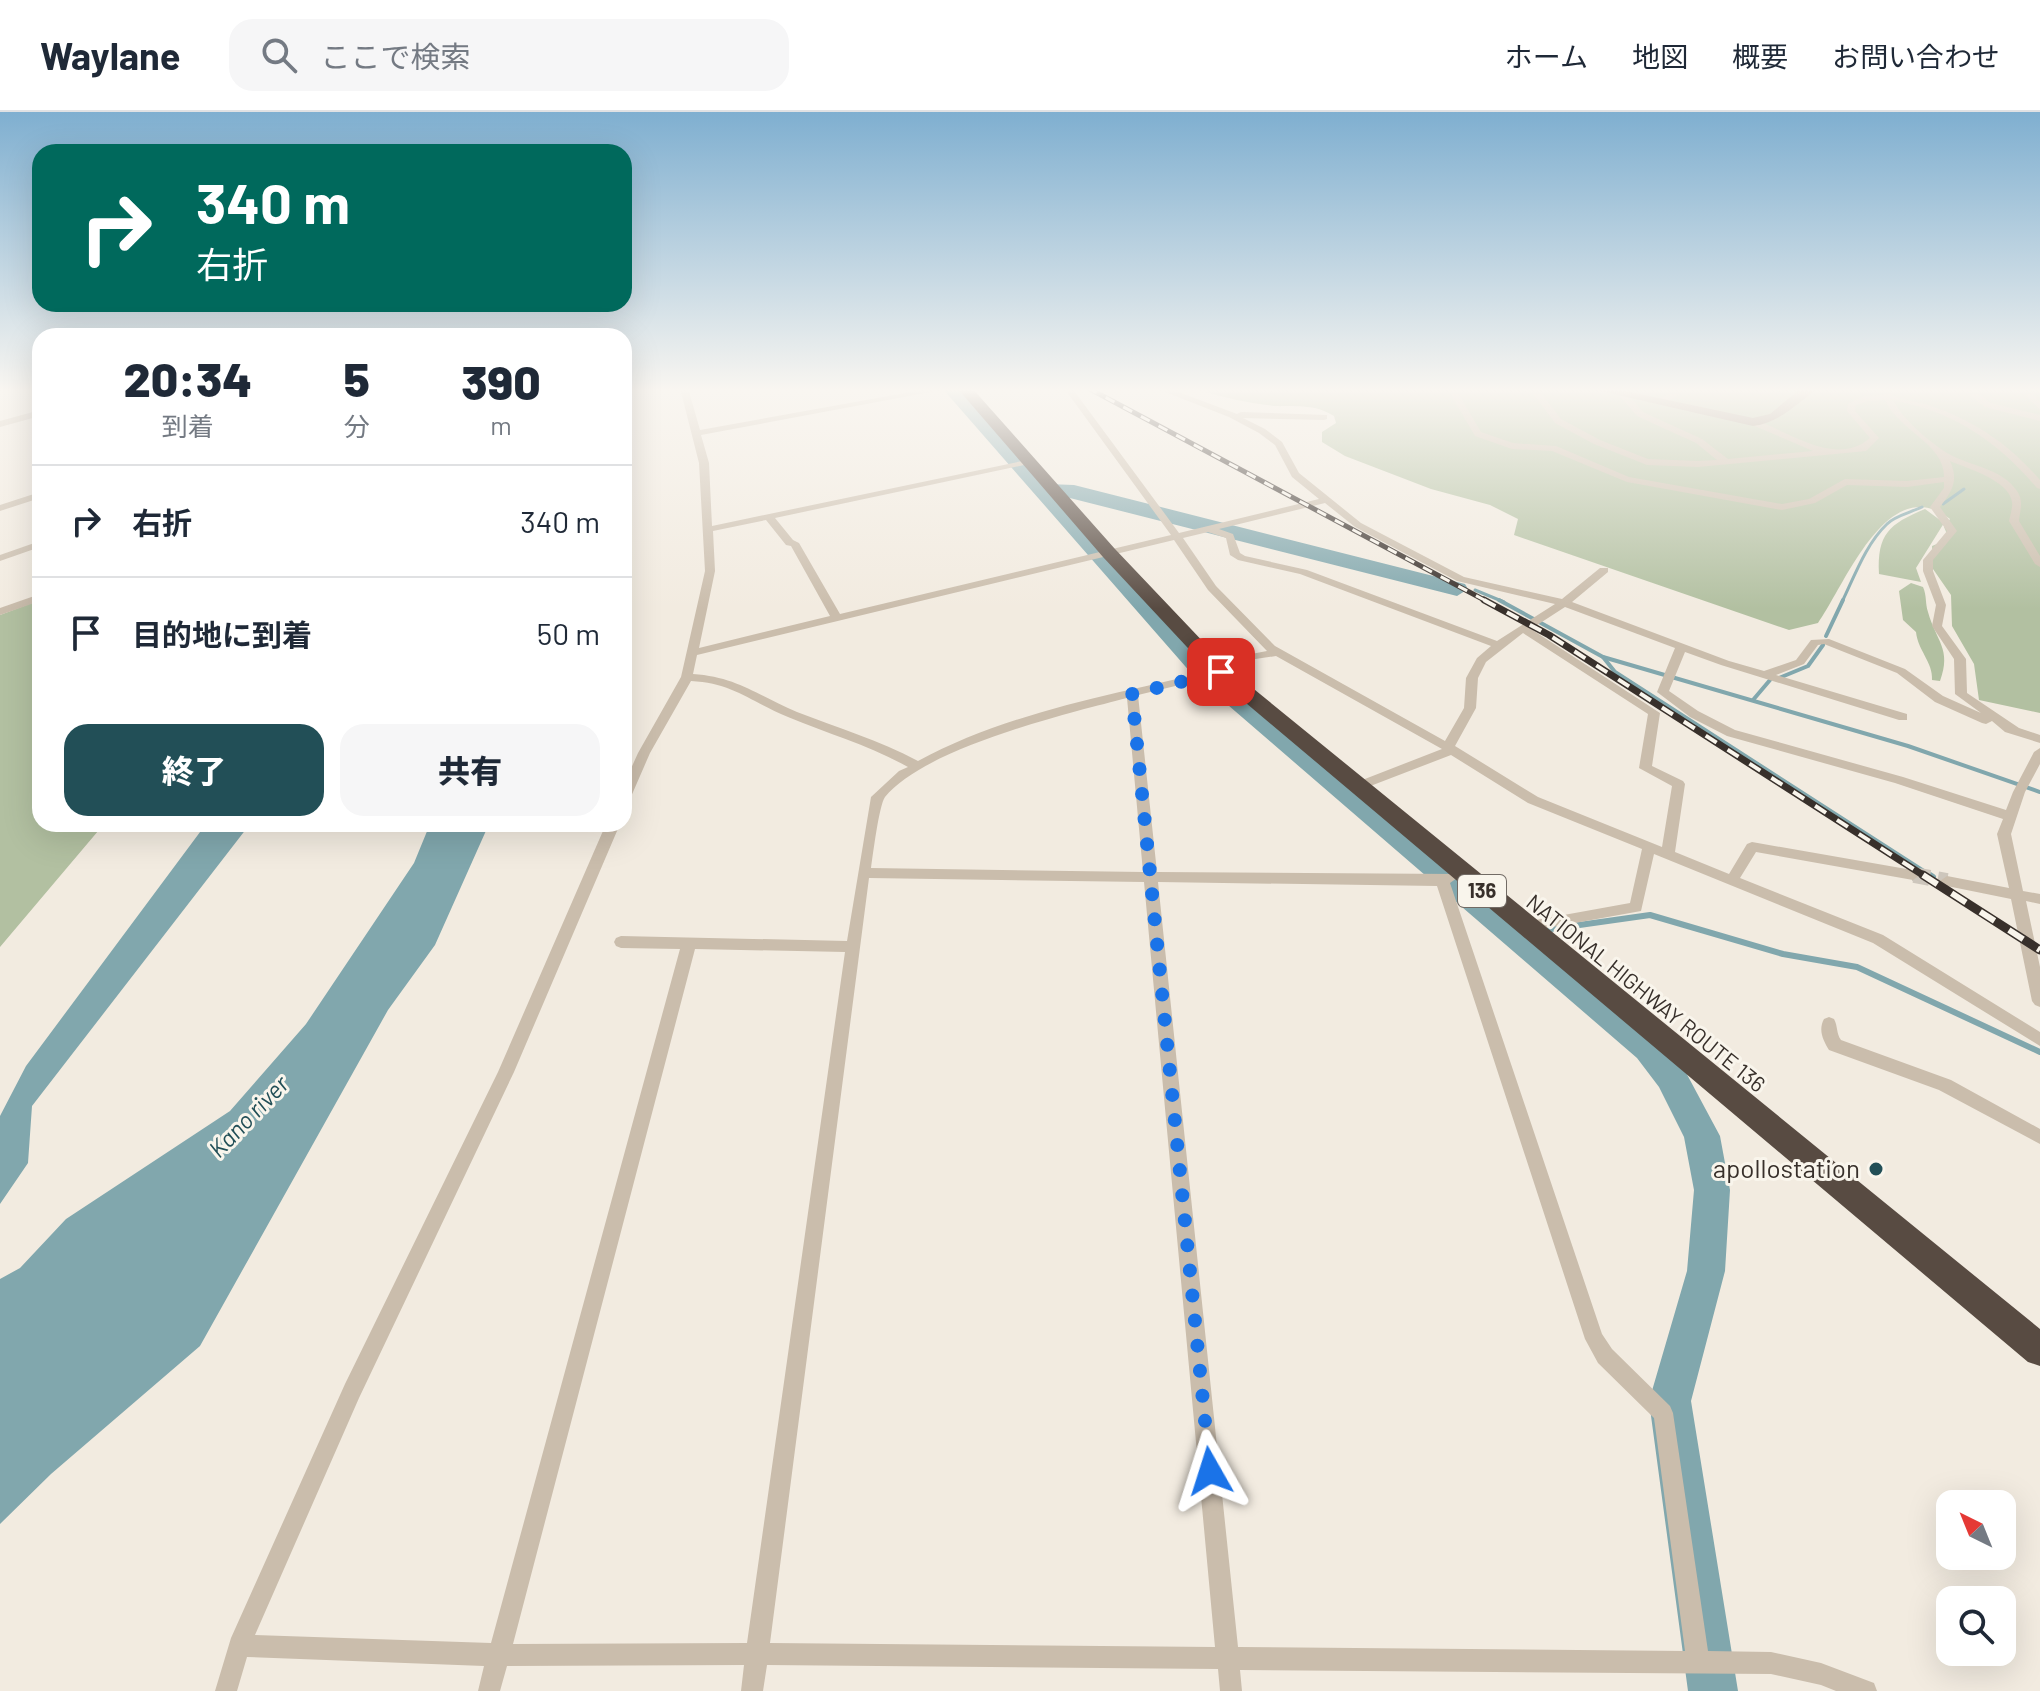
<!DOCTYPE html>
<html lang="ja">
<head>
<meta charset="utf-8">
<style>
	:root { --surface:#fff; --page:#f6f6f7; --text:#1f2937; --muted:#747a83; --line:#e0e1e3; --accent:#224f57 }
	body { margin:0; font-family:Barlow,"Noto Sans JP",sans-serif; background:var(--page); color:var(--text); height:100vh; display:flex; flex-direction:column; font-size:30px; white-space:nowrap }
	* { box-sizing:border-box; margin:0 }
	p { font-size:26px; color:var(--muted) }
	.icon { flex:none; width:44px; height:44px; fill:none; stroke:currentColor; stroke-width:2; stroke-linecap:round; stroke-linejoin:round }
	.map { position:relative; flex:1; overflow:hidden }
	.drawer { position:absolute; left:32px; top:216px; width:600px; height:504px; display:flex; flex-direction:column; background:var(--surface); border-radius:24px; box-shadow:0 8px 32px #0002 }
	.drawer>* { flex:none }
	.banner { position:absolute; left:32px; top:32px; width:600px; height:168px; border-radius:24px; box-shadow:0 8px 32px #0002; background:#00695c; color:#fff; overflow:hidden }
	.needle { width:52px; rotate:317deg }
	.buttons { position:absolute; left:1936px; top:1378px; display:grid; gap:16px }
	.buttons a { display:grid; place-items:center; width:80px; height:80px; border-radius:16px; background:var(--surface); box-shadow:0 8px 32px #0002; font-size:40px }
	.pin { position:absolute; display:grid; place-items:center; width:68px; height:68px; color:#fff; margin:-34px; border-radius:16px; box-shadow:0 4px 12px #0006 }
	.me { position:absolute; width:88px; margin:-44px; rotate:354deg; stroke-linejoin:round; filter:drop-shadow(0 0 6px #0008) }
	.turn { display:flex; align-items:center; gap:28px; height:168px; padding:0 32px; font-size:36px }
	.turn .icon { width:104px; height:104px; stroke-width:2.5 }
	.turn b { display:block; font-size:56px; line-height:68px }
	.eta { display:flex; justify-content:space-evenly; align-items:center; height:136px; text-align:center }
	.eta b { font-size:48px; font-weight:800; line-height:56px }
	.button { display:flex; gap:16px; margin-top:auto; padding:16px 32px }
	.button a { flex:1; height:92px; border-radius:24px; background:var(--accent); color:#fff; font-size:32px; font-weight:800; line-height:92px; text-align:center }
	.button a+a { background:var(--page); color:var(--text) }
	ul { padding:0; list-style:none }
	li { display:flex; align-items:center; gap:24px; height:112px; padding:0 32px; border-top:2px solid var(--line) }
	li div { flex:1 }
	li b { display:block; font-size:30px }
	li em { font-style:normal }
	header { display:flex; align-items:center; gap:48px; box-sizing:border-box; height:112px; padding:0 40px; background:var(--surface); border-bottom:2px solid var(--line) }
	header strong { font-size:38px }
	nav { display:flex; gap:44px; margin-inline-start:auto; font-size:28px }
	.search { width:560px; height:72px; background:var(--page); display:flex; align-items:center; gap:20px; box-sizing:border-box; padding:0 28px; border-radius:24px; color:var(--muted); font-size:30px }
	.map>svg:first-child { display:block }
	.green { fill:#b2c0a1 }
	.water { fill:#81a7ad }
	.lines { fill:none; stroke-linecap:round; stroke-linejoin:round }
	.stream-far2 { stroke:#81a7ad; stroke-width:3 }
	.stream-far1 { stroke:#81a7ad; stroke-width:4 }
	.stream { stroke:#81a7ad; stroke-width:6 }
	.river { fill:#81a7ad; fill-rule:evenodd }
	.street-tunnel-far1 { stroke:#cdc6bc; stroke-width:12; stroke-dasharray:12 6; stroke-linecap:butt }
	.street-tunnel { stroke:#cdc6bc; stroke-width:16; stroke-dasharray:16 8; stroke-linecap:butt }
	.street { fill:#cabdac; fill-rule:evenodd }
	.secondary { fill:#9d8c7e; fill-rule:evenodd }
	.highway { fill:#584b42; fill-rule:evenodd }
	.rail-far2-casing { stroke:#38302b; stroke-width:5 }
	.rail-far1-casing { stroke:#38302b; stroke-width:7 }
	.rail-casing { stroke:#38302b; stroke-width:9 }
	.rail-far2 { stroke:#f9f5ec; stroke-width:3; stroke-dasharray:10; stroke-linecap:butt }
	.rail-far1 { stroke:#f9f5ec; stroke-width:4; stroke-dasharray:13; stroke-linecap:butt }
	.rail { stroke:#f9f5ec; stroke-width:6; stroke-dasharray:17; stroke-linecap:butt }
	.route { stroke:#1a73e8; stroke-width:14; stroke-dasharray:0 25.2 }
	.poi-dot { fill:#224f57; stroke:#f9f5ec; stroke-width:3 }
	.labels { text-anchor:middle; stroke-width:6; stroke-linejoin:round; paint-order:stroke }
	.shield { fill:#f9f5ec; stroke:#726b65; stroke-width:2 }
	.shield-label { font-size:20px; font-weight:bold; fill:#38302b }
	.street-label { font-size:22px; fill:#38302b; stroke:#f9f5ec }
	.water-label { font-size:24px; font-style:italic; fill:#224f57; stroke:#f9f5ec }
	.near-poi-label { font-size:26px; fill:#38302b; stroke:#f9f5ec; text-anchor:end }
</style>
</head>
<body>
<header>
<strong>Waylane</strong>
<div class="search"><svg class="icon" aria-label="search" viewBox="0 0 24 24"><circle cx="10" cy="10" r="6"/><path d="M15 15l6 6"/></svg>ここで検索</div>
<nav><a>ホーム</a><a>地図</a><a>概要</a><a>お問い合わせ</a></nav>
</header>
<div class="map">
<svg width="2040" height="1579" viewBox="0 0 2040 1579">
	<rect width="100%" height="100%" fill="#f2ebe0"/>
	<!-- green -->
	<g class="green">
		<path d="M1195 276H2040V601L1979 588 1974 552 1952 514 1951 483 1933 457 1932 434 1949 427 1944 415 1950 407C1888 358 1845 473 1818 511L1789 518 1514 423 1518 407 1490 393 1431 377 1345 344 1322 330V320L1336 311 1334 304C1315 292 1299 295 1278 294 1256 293 1215 284 1195 276Z"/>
		<path d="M1925 397 1944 411 1916 456 1921 470 1879 462C1877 422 1889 412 1925 397Z"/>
		<path d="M1911 471 1923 475C1927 484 1925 491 1928 500 1936 529 1952 537 1940 569L1932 568C1933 550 1918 539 1916 520L1903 508 1899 479Z"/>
		<polygon points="40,488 40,712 104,712 0,835 0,503"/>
	</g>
	<!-- water -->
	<g class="water">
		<polygon points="206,712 250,712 32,994 28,1051 0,1092 0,1004 26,954"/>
		<polygon points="430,712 489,712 435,833 388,898 200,1234 51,1362 0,1412 0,1167 20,1156 66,1107 230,999 306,912 414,751"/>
	</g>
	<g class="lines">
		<!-- stream-far2 -->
		<g class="stream-far2">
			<polyline points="0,277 3,276"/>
			<polyline points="1943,392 1964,377"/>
			<polyline points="1475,478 1504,490"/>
			<path d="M1842 490C1855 463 1866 432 1887 412 1894 404 1912 400 1922 395"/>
		</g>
		<!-- stream-far1 -->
		<g class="stream-far1">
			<polyline points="1499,488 1603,545 1908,634 2040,680"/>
			<polyline points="1826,524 1843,488"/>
			<polyline points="1603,545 1615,560 1933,765"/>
			<polyline points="1779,566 1808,554 1823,533"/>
			<polyline points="1753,588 1770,568"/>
		</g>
		<!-- stream -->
		<g class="stream">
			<polyline points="1930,763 1933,765"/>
			<polyline points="1544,818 1650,803 1783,842 1857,855 2040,940"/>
		</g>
		<!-- river -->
		<polygon class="river" points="942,276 961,276 1047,372 1074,373 1465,472 1468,477 1457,484 1058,383 1210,552 1661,926 1683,955 1720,1024 1730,1078 1725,1159 1691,1289 1738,1579 1688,1579 1649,1289 1687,1159 1694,1078 1684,1025 1659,975 1637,946 1192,562"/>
		<!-- street-tunnel-far1 -->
		<polyline class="street-tunnel-far1" points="1913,763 1925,765"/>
		<!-- street-tunnel -->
		<polyline class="street-tunnel" points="1914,763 1947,769"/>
		<!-- street -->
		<g class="street">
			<path d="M680 276H688L700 318 933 276H952L701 323 709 351 712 414 1032 347 1034 349 1029 352 775 406 793 428 799 431 840 502 1171 423 1064 276H1072L1179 421 1319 387 1292 365 1275 333 1259 321 1229 305 1155 276H1168L1237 302 1241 300 1327 303V307L1324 308 1243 306 1265 317 1282 330 1299 361 1361 411 1464 465 1562 487 1600 456H1608V460L1572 490 1729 549 1764 559 1796 548 1811 528 1829 527 1905 557 1943 584 1981 601 1955 582 1954 547 1932 514 1936 493 1923 459V448L1947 419 1930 395 1944 376V370L1907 375 1847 373 1815 391 1782 398 1627 370 1552 339 1512 337 1475 324 1447 276H1455L1481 320 1513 331 1556 334 1629 365 1782 392 1809 387 1845 367 1907 369 1944 365C1945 332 1899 319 1885 288L1868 289 1856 293 1855 299 1879 326 1866 339 1698 355 1647 353 1594 332 1555 311 1529 276H1537L1561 307 1600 328 1648 347 1698 349 1717 348 1696 331 1637 304 1619 283V279H1625L1643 300 1702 327 1728 347 1813 339 1750 312V308L1753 307C1788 319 1836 356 1870 326L1847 299 1848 292 1864 284 1883 283 1881 279 1885 277C1888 279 1890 283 1894 284 1901 288 1921 290 1931 294 1975 309 2010 333 2040 368V377L2037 376C1999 331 1954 299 1894 289 1901 306 1931 331 1947 341 1969 354 2002 356 2017 379 2024 389 2020 398 2019 409L2040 444V455L2035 452 2009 409C2010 404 2013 395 2012 390 2010 369 1967 356 1950 349 1959 369 1952 379 1940 395L1957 419 1933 448V459L1946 493 1942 514 1966 547 1967 581 2019 616 2040 623V631L2005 620 1992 609 1986 612 1982 611 1935 590 1897 561 1824 532 1818 533 1804 552 1776 563 1907 602V608H1899L1721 553 1685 540 1669 579 1698 599 1735 618 1903 665 2006 698 2013 680 2034 640 2040 636V652L2025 680 2011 722 2023 779 2040 782V792L2026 789 2040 855V895L2035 893 2032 889 2011 787 1947 774 1940 769 1947 764 2009 776 1997 722 2003 707 1895 671 1727 624 1690 605 1657 580 1675 536 1565 495 1531 517 1660 601 1652 654 1683 669 1685 672 1675 740 1729 762 1747 732 1752 730 1918 759 1920 763 1913 768 1756 740 1740 766 1883 823 2040 920V934L1873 831 1654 742 1641 799 1525 820 1520 819 1518 815 1520 811 1525 810 1630 791 1642 737 1528 691 1451 643 1360 678H1352L1350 675 1352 672 1442 637 1276 544 1209 554V550L1267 539 1208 478 1174 428 697 543 693 562C738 565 758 584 797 600 838 616 879 628 918 649 1010 599 1120 581 1221 557L1225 558V562L1138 583 1157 760 1455 762 1457 766 1450 771 1602 1222 1612 1237 1670 1294 1673 1301 1708 1539 1771 1540 1821 1551 1874 1571 1877 1579H1836L1821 1573 1771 1562 1240 1558 1242 1579H1220L1218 1557 767 1553 763 1579H741L744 1553 507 1554 500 1579H478L484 1554 247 1545 237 1579H215L231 1526 345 1272 498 960 606 712H620L514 960 359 1286 255 1523 491 1531 680 837 621 836 616 834 614 830 616 826 621 824 847 829 871 685 899 659 908 655C869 633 828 622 788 605 751 590 733 571 691 569L650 641 630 687 624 691V672L638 641 681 565 705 459 699 351ZM1325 391 1355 415 1457 469 1555 492 1497 529 1307 458 1245 444 1240 441 1233 422 1219 417ZM766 408 786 433 791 434 830 504 699 536 715 459 713 419ZM1208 420 1226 426 1230 443 1238 448 1300 462 1491 534 1477 546 1466 566 1464 596 1445 629 1275 534 1216 474 1183 426ZM1523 521 1648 602 1639 656 1672 674 1662 735 1538 685 1455 634 1476 596 1478 566 1486 550ZM1127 586 1143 760 871 756C873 743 879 693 885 685 925 636 1065 602 1127 586ZM869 766 1144 770 1215 1535 770 1531ZM1158 770 1437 774 1585 1227 1598 1251 1654 1306 1685 1539 1238 1535ZM695 837 845 840 747 1531 513 1532Z"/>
			<polygon points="1679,276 1689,276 1666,291 1660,291 1660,287"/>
			<polygon points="1961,276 1971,276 1991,291 2040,303 2040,309 1985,295"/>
			<polygon points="2019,276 2028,276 2040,290 2040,298"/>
			<polygon points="40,298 40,304 0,315 0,309"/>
			<polygon points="40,380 40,386 0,399 0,393"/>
			<polygon points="40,429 40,435 0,449 0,443"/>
			<polygon points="40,482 40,489 0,503 0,496"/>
			<path d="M1829 905 1834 907C1838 914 1836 921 1841 928L1951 968 2040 1017V1032L1939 978 1829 938C1823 928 1818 918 1824 907Z"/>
		</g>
		<!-- secondary -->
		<path class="secondary" d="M1587 276H1611L1753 306 1770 302 1800 277 1819 276C1797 291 1781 310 1753 314Z"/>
		<!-- highway -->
		<polygon class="highway" points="957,276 972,276 1115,437 1228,556 2040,1217 2040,1254 2028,1250 1214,564 1103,445"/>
		<!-- rail-far2 casing -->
		<g class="rail-far2-casing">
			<polyline id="rail-far2" points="1088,276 1488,490"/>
		</g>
		<!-- rail-far1 casing -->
		<g class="rail-far1-casing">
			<polyline id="rail-far1" points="1484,488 1549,523 1926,765"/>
		</g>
		<!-- rail casing -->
		<g class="rail-casing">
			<polyline id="rail" points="1923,763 2040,838"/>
		</g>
		<!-- rail-far2 -->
		<use href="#rail-far2" class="rail-far2"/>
		<!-- rail-far1 -->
		<use href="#rail-far1" class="rail-far1"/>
		<!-- rail -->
		<use href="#rail" class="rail"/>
	</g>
	<!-- sky -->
	<linearGradient id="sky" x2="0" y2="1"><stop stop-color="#7fafd0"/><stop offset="0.56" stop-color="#f9f6f1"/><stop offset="1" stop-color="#f9f6f1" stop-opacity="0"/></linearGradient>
	<rect width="2040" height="497" fill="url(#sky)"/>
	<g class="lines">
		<!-- route -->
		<polyline class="route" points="1210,1359 1132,582 1221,560"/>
	</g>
	<!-- markers -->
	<circle class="poi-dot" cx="1876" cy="1057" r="8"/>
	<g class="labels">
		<!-- shield labels -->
		<rect class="shield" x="1458" y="763" width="48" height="32" rx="6"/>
		<g class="shield-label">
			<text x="1482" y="786">136</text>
		</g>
		<!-- street labels -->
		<g class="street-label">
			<text transform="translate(1646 881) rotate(39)" y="8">NATIONAL HIGHWAY ROUTE 136</text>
		</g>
		<!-- water labels -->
		<g class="water-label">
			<text transform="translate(249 1005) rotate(-46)" y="8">Kano river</text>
		</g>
		<!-- near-poi labels -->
		<g class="near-poi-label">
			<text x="1860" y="1066">apollostation</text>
		</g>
	</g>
</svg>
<div class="buttons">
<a><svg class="needle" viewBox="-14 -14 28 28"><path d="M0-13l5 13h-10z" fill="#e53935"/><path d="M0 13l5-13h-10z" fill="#747a83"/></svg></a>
<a><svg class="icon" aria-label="search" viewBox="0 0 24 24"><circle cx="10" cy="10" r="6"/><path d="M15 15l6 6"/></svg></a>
</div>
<div class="pin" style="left:1221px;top:560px;background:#d93025"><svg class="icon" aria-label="arrive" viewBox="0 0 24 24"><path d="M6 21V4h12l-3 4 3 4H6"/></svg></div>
<svg class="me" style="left:1210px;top:1359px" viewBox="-20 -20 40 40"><path d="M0-17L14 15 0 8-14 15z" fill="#1a73e8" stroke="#fff" stroke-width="4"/></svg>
<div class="banner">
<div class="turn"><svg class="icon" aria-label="right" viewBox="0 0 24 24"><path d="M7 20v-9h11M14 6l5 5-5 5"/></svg><div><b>340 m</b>右折</div></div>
</div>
<section class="drawer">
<div class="eta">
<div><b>20:34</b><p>到着</p></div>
<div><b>5</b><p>分</p></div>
<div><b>390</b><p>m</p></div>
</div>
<ul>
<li><svg class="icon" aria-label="right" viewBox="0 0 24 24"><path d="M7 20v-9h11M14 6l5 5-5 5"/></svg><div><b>右折</b></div><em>340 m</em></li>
<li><svg class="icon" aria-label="arrive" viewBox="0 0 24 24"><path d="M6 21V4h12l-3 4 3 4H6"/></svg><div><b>目的地に到着</b></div><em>50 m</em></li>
</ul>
<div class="button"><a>終了</a><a>共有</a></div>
</section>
</div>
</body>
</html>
